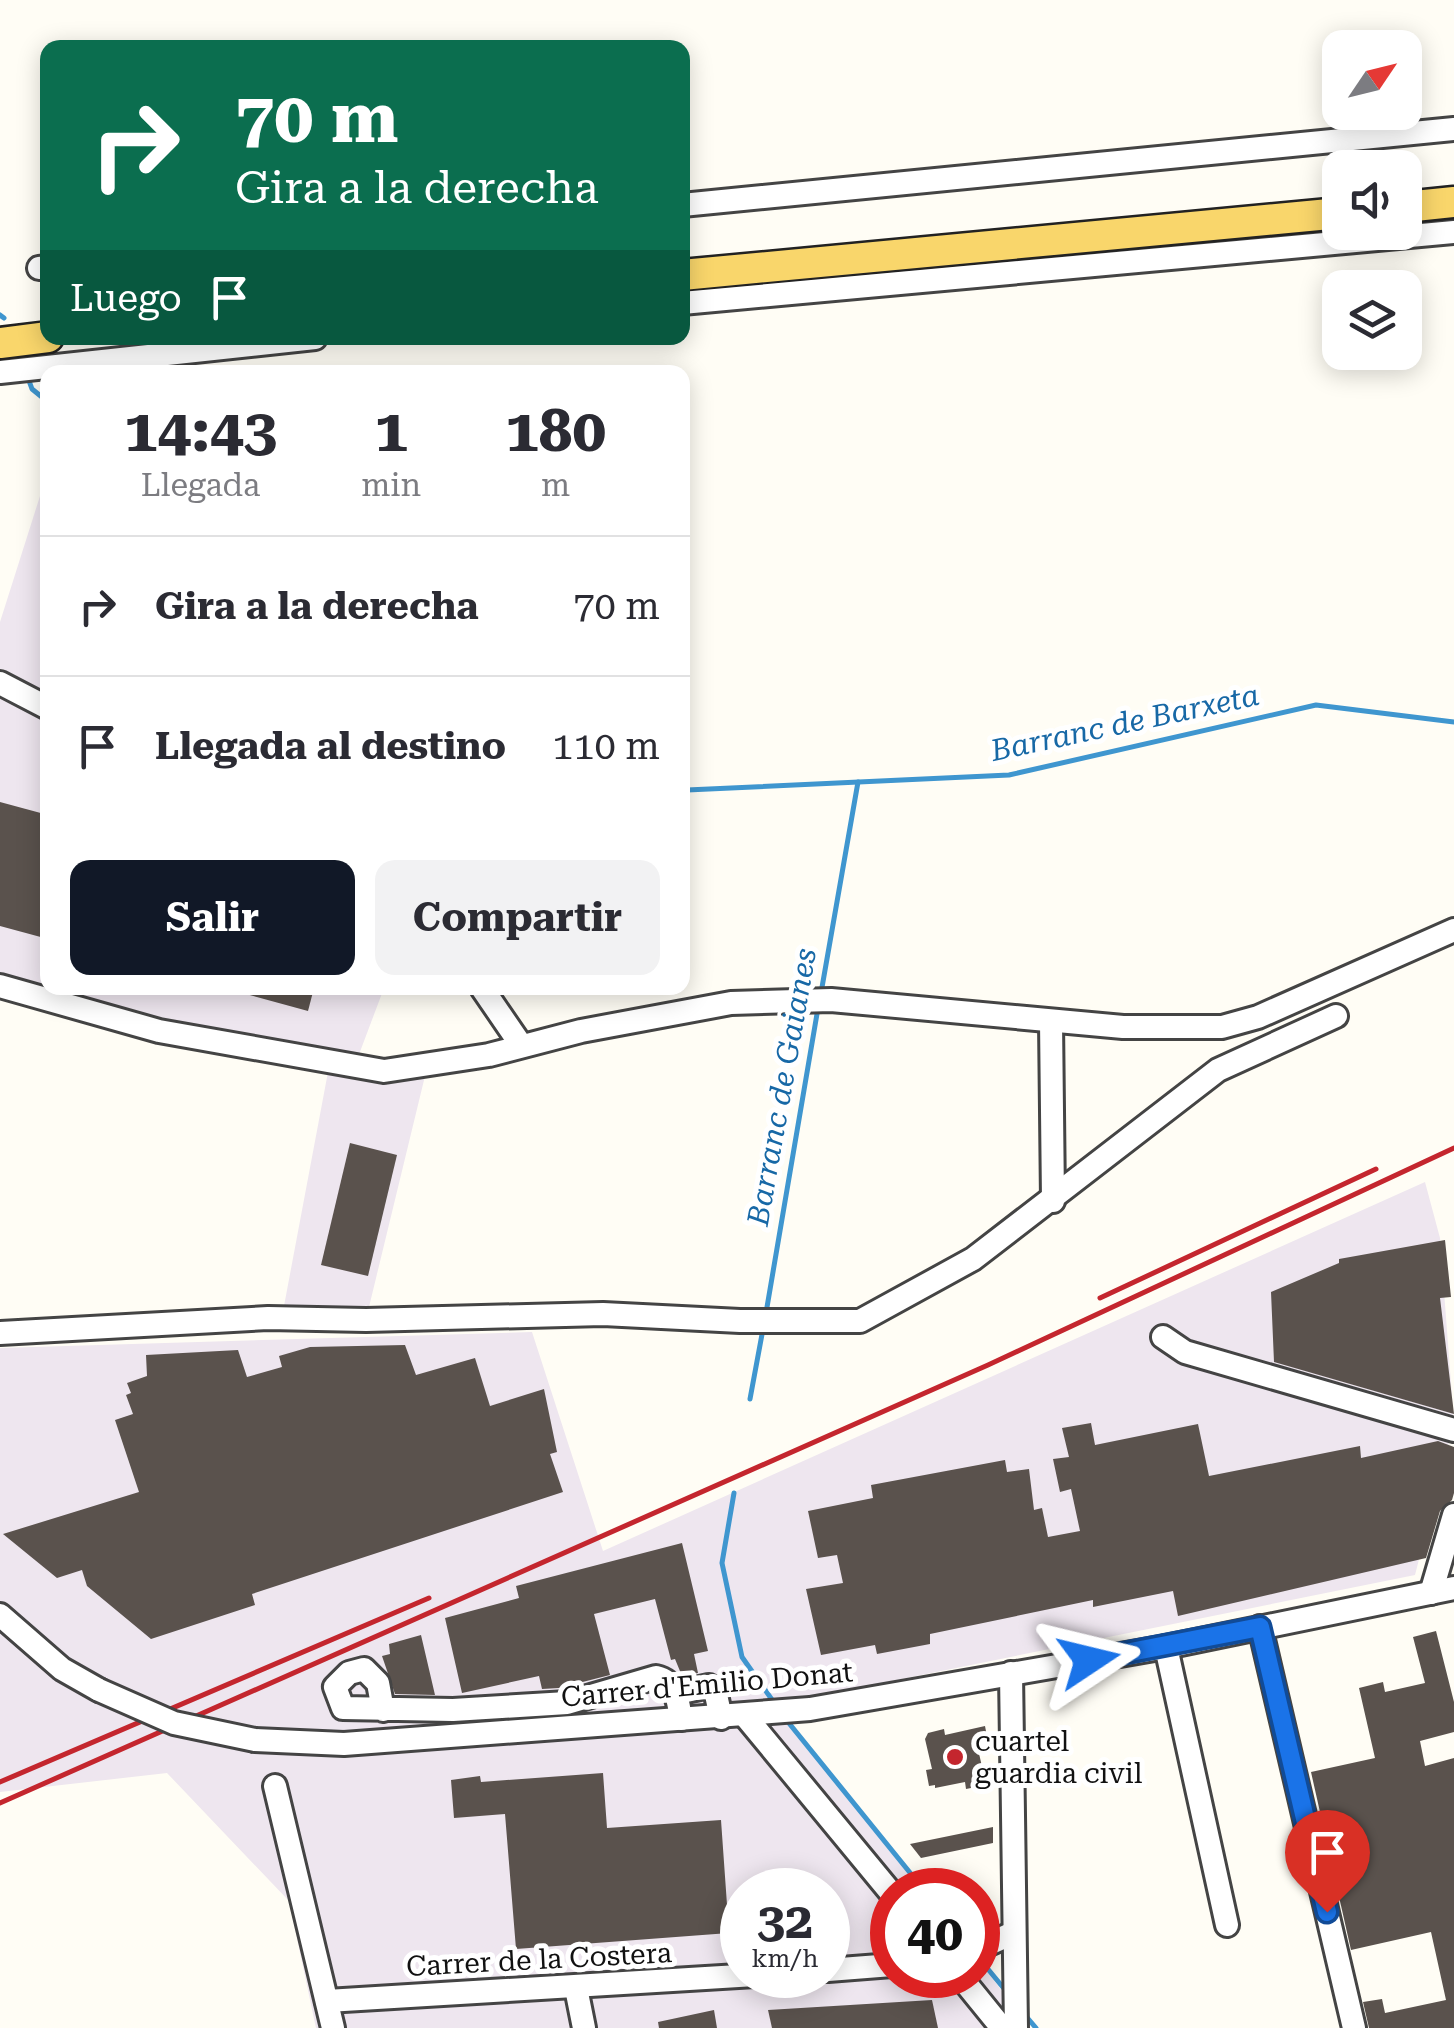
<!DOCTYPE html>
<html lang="es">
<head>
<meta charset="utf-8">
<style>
	:root { --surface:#fff; --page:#f2f2f3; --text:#2b2b33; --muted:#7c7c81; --line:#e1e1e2; --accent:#111827 }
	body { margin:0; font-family:"Roboto Serif",serif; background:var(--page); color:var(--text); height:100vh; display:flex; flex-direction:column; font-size:38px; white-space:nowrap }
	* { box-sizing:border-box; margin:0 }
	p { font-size:32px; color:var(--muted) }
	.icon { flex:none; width:55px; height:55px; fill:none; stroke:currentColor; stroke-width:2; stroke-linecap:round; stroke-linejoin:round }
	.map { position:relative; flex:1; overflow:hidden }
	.sheet { position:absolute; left:40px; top:365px; width:650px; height:630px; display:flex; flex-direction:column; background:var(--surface); border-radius:20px; box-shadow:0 5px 25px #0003 }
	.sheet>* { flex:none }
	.hud { position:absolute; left:40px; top:40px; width:650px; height:305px; border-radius:20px; box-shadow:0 5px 25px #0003; background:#0b6e4f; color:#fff; overflow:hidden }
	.needle { width:65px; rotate:55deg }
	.fabs { position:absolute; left:1322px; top:30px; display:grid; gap:20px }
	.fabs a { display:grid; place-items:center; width:100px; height:100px; border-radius:20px; background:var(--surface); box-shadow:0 5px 25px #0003; font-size:50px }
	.speed { position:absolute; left:720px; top:1868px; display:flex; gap:20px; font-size:50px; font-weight:700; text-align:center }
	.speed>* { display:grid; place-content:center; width:130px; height:130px; border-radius:50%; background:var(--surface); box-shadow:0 5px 25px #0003; line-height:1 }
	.speed small { font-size:25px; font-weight:400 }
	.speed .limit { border:15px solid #d22; background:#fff; color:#111 }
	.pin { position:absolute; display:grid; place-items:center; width:85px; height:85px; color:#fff; margin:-102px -42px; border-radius:50% 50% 50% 0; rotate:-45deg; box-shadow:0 0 10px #0007 }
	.pin .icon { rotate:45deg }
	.me { position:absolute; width:110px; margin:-55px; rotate:80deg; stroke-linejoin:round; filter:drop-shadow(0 0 8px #0008) }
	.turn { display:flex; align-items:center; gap:35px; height:210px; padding:0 30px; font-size:45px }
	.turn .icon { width:130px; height:130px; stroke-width:2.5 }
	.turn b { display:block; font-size:70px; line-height:85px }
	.then { display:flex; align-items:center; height:95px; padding:0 30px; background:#0003; gap:20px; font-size:38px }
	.eta { display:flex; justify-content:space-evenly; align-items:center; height:170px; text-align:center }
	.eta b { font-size:60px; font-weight:700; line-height:70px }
	.primary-button { display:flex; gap:20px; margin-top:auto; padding:20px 30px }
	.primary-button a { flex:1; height:115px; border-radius:20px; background:var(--accent); color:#fff; font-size:40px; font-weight:700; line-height:115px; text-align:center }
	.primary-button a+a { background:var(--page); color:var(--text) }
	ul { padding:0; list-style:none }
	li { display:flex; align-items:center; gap:30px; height:140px; padding:0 30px; border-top:2px solid var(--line) }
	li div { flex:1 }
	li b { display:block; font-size:38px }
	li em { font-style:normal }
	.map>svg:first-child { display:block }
	.industrial { fill:#eee6ef; fill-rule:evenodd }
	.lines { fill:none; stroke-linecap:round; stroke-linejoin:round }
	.stream { stroke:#3f96cf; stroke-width:5 }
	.building { fill:#5a524d }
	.minor-casing { stroke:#444; stroke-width:28 }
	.major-casing { stroke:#222; stroke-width:35 }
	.minor { stroke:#fff; stroke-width:22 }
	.major { stroke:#f9d66b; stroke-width:30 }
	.rail { stroke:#c4262e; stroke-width:5 }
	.minor-bridge-casing { stroke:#444; stroke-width:28; stroke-linecap:butt }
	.minor-bridge { stroke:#fff; stroke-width:22 }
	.route-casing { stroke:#114b97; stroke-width:25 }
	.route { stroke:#1a73e8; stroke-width:18 }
	.poi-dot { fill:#c4262e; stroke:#fff; stroke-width:4 }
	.labels { text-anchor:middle; stroke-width:10; stroke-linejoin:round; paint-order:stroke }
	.street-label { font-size:28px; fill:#111; stroke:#fff }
	.poi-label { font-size:28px; fill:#111; stroke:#fff; text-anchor:start }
	.water-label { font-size:30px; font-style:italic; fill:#1768a6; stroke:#fff }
</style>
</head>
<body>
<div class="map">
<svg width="1454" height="2028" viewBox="0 0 1454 2028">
	<rect width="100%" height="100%" fill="#fffdf5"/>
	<!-- industrial -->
	<g class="industrial">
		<polygon points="47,474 48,988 384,988 355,1065 418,1060 425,1076 369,1307 284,1306 328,1072 0,997 0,622"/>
		<path d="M1425 1182 1440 1238 1454 1423 1415 1575 773 1705 921 1890H892V1975H978V1960L1009 2000V2028H316L289 1901 167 1773 0 1792V1348L532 1332 603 1551ZM742 1890H828V1975H742Z"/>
	</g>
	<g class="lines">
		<!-- stream -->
		<g class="stream">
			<polyline points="0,315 4,318"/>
			<polyline points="28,378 32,389 48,402"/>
			<polyline points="682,787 687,790 1009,775 1316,705 1454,722"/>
			<polyline points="821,993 858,782"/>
			<polyline points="766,1313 818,1008"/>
			<polyline points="750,1399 763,1329"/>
			<polyline points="734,1493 722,1563 742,1657 775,1704"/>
			<polyline points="784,1717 924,1890"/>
			<polyline points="978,1957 1006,1991"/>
			<polyline points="1025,2015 1036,2028"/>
		</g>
	</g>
	<!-- building -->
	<g class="building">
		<polygon points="0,802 48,815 48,939 0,926"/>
		<polygon points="240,988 314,988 308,1011 239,992"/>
		<polygon points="350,1143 397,1155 368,1276 321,1265"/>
		<polygon points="1445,1240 1451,1297 1440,1298 1454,1414 1274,1362 1271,1292 1339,1263 1339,1259"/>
		<polygon points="405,1345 416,1375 475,1358 490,1406 544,1389 557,1452 550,1454 563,1492 252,1594 255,1605 151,1639 87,1586 82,1570 57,1578 3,1534 139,1492 115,1420 133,1414 126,1395 131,1393 127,1383 147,1376 146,1355 238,1350 247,1377 282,1367 279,1356 310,1347"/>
		<polygon points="1091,1423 1095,1445 1198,1424 1209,1476 1360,1446 1361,1458 1438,1441 1454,1447 1454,1493 1452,1500 1440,1511 1426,1558 1178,1616 1173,1591 1093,1607 1093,1600 930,1634 930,1644 877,1654 875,1645 821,1655 806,1589 843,1583 837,1555 818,1558 808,1511 873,1498 871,1485 1005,1460 1007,1472 1029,1469 1034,1510 1042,1508 1048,1537 1080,1531 1071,1489 1060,1492 1053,1459 1069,1457 1062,1428"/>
		<polygon points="682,1543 708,1651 694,1654 698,1673 682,1676 675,1659 671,1660 655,1599 594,1614 610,1675 559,1688 542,1689 539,1676 462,1693 445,1618 519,1598 516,1586"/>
		<polygon points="1436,1631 1454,1702 1454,1732 1420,1741 1425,1766 1454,1758 1454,2028 1369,2028 1363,2002 1382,1999 1385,2013 1446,2000 1431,1932 1351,1950 1311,1772 1375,1758 1359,1688 1383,1682 1385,1692 1425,1683 1413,1637"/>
		<polygon points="421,1635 435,1695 395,1694 382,1656 390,1654 389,1644"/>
		<polygon points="985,1726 989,1747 978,1749 985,1780 980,1781 981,1786 966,1789 965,1782 935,1788 935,1785 929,1786 926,1770 932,1769 925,1739 928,1733 944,1729 945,1735"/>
		<polygon points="603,1773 607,1828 721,1820 729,1933 516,1949 505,1814 454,1818 451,1780 480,1776 481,1782"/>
		<polygon points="993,1827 993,1843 921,1858 910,1844"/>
		<polygon points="932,2000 938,2028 772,2028 768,2010"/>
		<polygon points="714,2010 717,2028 659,2028 658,2022"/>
	</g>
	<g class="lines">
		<!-- minor casing -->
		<g class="minor-casing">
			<g id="minor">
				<polyline points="682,205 1454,129"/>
				<polyline points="39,268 48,267"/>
				<polyline points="682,303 1454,232"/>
				<polyline points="0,372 315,338"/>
				<polyline points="0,683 48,708"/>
				<polyline points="0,986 159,1031 384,1071 489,1055 581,1031 731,1003 831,1000 1123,1027 1222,1027 1258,1017 1454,930"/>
				<polyline points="482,988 521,1045"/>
				<polyline points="1051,1021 1053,1201"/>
				<polyline points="0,1333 268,1318 366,1320 603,1314 740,1321 860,1321 973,1259 1218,1070 1336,1016"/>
				<polyline points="1163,1337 1185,1352 1454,1430"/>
				<polyline points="1431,1593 1454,1515"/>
				<polyline points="0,1615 62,1669 99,1690"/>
				<polyline points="1260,1627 1354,2028"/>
				<polyline points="1166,1647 1227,1925"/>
				<polyline points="1011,1673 1016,2028"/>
				<polyline points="677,1693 709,1686 715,1690 721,1718"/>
				<path d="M383 1710 378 1683 364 1669 349 1673 335 1687 343 1708 453 1710 567 1703 656 1677C677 1682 678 1701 681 1719"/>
				<polyline points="746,1717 892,1894"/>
				<polyline points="255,1740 344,1744 810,1709 1166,1647 1454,1588"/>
				<polyline points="275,1786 333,2028"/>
				<polyline points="978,1949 1013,1933"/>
				<polyline points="828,1970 892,1965"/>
				<polyline points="959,1975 1002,2028"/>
				<polyline points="576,1988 584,2028"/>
				<polyline points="327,2001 755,1975"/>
			</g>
		</g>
		<!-- major casing -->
		<g class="major-casing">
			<g id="major">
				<polyline points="1405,207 1454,202"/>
				<polyline points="682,275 1340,213"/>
				<polyline points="0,343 48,337"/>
			</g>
		</g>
		<!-- minor -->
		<use href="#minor" class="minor"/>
		<!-- major -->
		<use href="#major" class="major"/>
		<!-- rail -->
		<g class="rail">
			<polyline points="1100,1298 1376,1169"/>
			<polyline points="0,1782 429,1598"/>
			<polyline points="0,1803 988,1365 1454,1148"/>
		</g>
		<!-- minor-bridge casing -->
		<g class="minor-bridge-casing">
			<polyline id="minor-bridge" points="99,1690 174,1723 255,1740"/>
		</g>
		<!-- minor-bridge -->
		<use href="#minor-bridge" class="minor-bridge"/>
	</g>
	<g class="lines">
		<!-- route casing -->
		<g class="route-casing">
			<polyline id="route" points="1089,1660 1260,1627 1327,1912"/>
		</g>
		<!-- route -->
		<use href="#route" class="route"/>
	</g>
	<!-- markers -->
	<circle class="poi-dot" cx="955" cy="1757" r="10"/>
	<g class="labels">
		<!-- street labels -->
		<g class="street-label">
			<text transform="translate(707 1684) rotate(-5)" y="10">Carrer d'Emilio Donat</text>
			<text transform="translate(539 1959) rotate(-3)" y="10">Carrer de la Costera</text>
		</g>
		<!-- poi labels -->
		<g class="poi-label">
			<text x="975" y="1751">cuartel<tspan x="975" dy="32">guardia civil</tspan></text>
		</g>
		<!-- water labels -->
		<g class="water-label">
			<text transform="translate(1125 723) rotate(-12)" y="10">Barranc de Barxeta</text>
			<text transform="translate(782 1087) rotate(-80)" y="10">Barranc de Gaianes</text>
		</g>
	</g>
</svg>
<div class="fabs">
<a><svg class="needle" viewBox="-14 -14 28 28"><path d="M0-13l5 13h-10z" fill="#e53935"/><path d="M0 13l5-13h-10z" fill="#7c7c81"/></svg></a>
<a><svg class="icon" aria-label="sound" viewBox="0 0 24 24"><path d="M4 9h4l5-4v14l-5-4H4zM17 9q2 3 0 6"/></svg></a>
<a><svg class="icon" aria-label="layers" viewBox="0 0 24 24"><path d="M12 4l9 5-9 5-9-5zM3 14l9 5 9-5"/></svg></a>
</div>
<div class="speed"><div>32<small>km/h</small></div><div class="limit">40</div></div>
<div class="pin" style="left:1327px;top:1912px;background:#d93025"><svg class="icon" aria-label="arrive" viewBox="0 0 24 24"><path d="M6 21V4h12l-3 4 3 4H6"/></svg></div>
<svg class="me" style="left:1089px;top:1660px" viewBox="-20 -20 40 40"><path d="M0-17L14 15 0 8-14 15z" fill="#1a73e8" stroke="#fff" stroke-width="4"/></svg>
<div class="hud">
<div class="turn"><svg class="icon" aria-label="right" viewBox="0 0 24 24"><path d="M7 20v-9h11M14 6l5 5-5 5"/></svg><div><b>70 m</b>Gira a la derecha</div></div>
<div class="then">Luego<svg class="icon" aria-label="arrive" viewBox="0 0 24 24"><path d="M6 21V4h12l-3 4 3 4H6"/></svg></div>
</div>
<section class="sheet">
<div class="eta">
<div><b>14:43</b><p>Llegada</p></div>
<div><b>1</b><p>min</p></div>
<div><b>180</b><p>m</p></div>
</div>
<ul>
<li><svg class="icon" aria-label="right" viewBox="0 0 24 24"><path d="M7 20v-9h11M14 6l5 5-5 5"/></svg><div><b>Gira a la derecha</b></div><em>70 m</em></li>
<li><svg class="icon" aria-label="arrive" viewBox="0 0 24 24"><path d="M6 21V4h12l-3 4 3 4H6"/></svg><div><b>Llegada al destino</b></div><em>110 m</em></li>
</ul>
<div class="primary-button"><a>Salir</a><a>Compartir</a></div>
</section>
</div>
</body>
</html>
